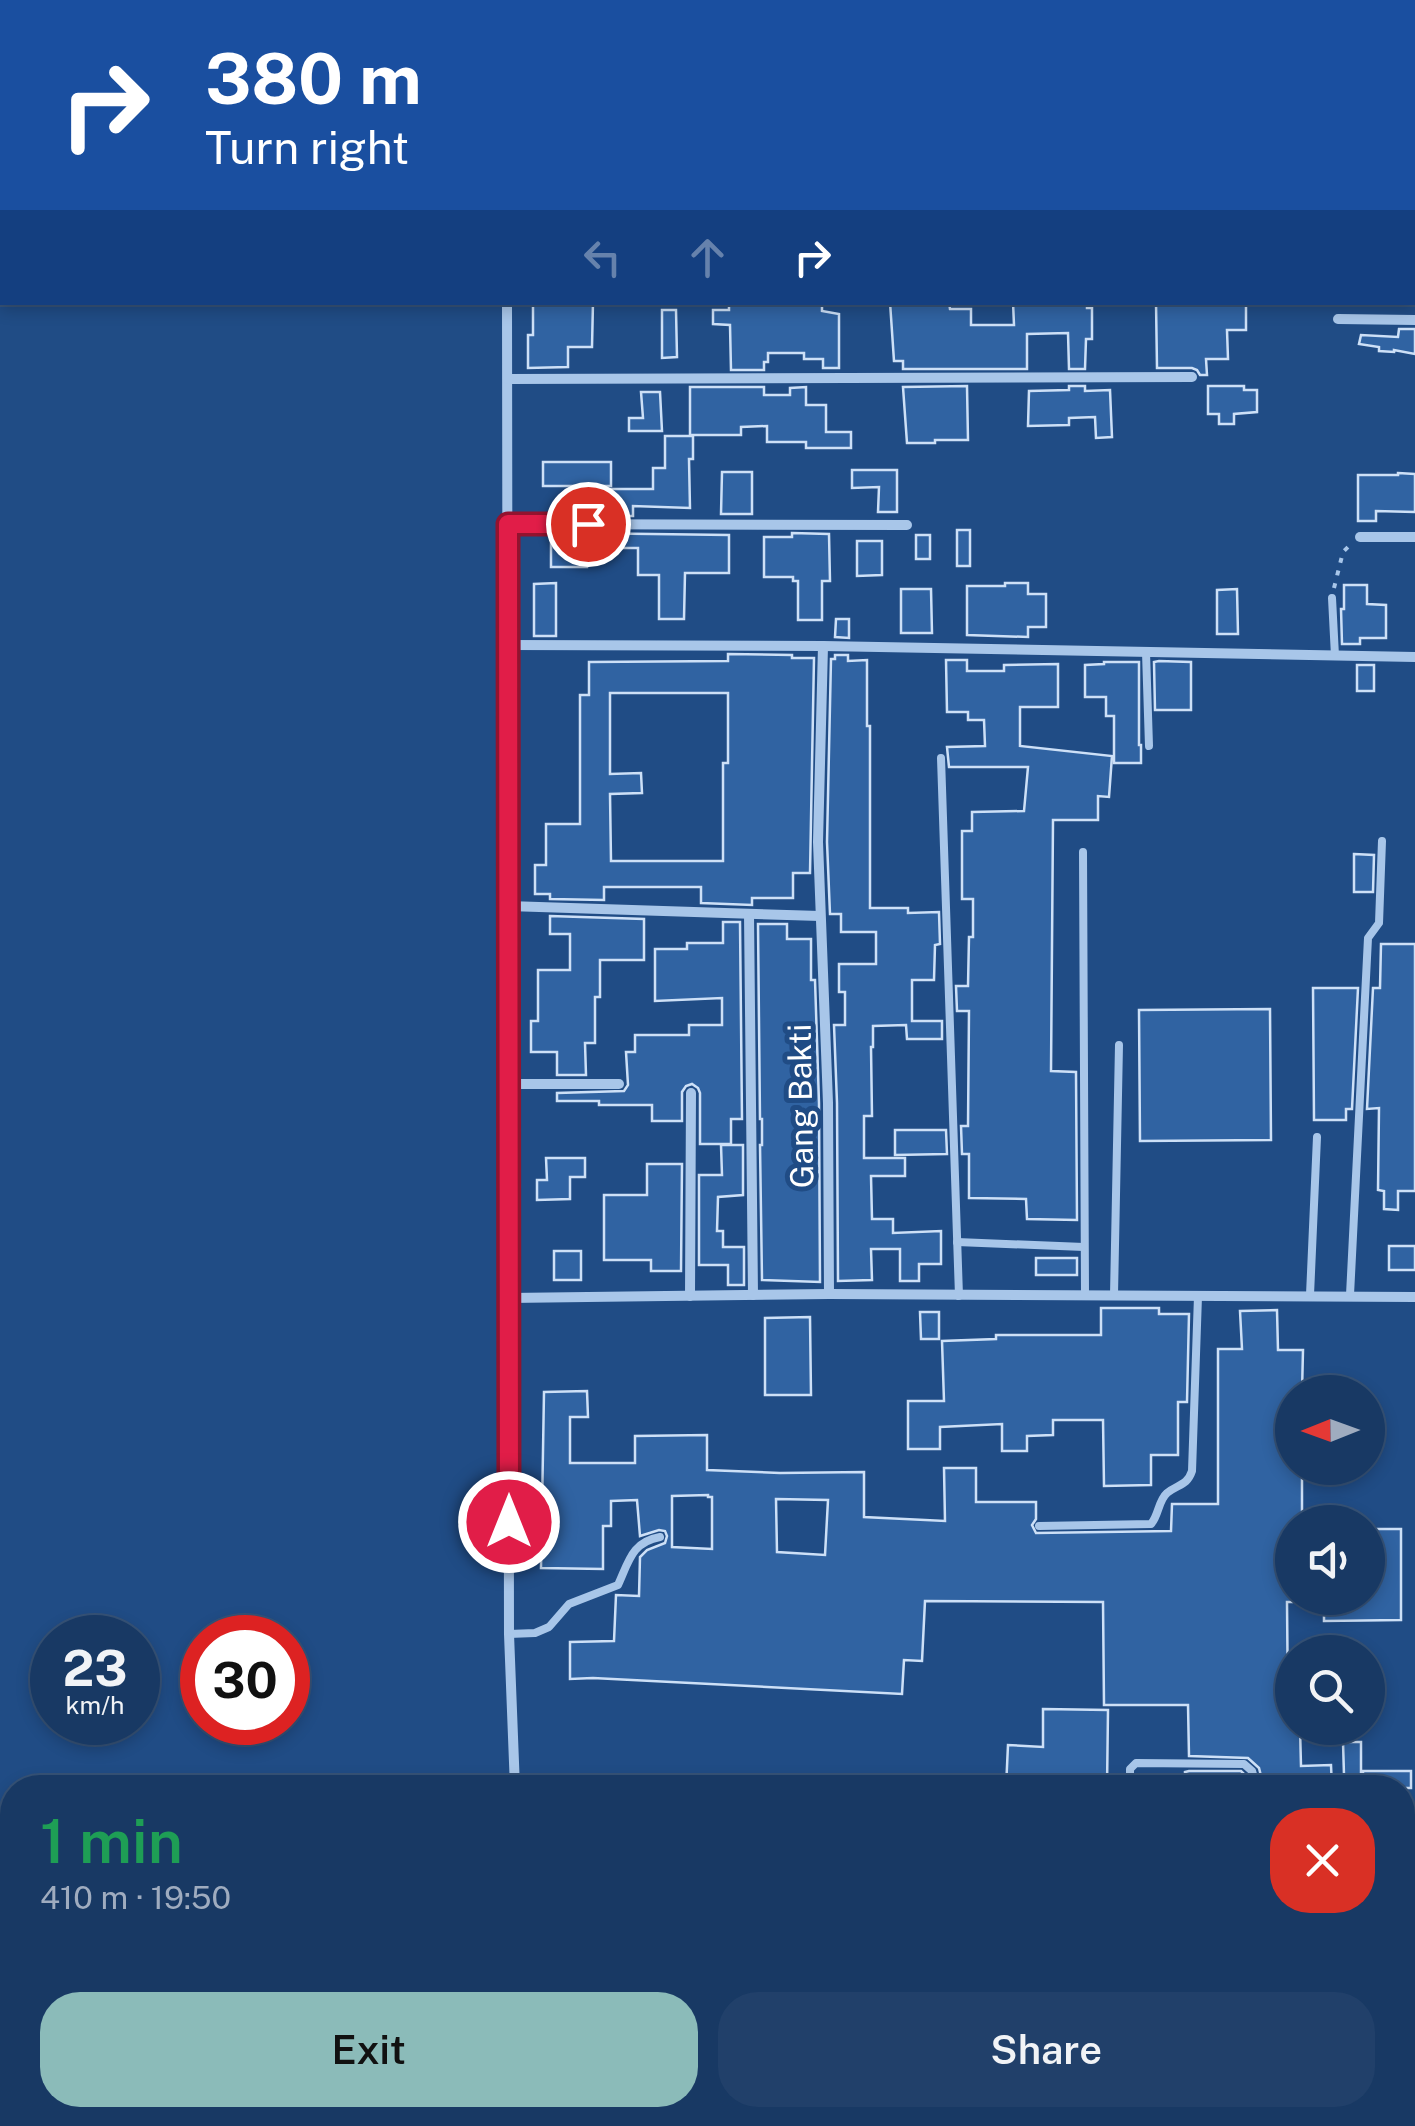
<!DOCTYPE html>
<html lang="en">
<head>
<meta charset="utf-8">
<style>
	:root { --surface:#183964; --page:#21406a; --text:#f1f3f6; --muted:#9facbf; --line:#365378; --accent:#8bbbb9 }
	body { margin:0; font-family:"Public Sans",sans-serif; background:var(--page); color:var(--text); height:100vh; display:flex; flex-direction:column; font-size:38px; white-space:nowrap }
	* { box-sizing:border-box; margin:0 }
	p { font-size:32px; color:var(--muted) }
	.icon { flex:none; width:55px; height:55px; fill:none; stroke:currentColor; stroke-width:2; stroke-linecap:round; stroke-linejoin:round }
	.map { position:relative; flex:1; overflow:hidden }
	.panel { position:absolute; left:0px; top:1775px; width:1415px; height:352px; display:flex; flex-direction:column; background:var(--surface); border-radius:40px 40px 0 0; box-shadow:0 5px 15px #0003,0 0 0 2px var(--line) }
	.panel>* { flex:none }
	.banner { position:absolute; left:0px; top:0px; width:1415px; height:305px; box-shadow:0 5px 15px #0003,0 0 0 2px var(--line); background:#1a4fa0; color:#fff; overflow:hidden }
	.needle { width:65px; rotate:269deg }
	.buttons { position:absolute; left:1275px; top:1375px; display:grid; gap:20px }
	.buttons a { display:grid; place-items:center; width:110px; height:110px; border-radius:50%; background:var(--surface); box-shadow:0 5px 15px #0003,0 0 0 2px var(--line); font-size:50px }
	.speed { position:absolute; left:30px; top:1615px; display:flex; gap:20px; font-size:50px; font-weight:700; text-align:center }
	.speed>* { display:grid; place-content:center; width:130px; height:130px; border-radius:50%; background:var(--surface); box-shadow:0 5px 15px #0003,0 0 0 2px var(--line); line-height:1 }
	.speed small { font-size:25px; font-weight:400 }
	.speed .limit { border:15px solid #d22; background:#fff; color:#111 }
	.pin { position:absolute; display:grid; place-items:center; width:85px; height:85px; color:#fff; margin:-42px; border:5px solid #fff; border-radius:50%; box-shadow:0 2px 10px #0007 }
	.me { position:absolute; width:110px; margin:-55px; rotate:0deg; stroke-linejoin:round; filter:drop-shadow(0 0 8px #0008) }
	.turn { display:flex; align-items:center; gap:35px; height:210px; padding:0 40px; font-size:45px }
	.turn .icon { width:130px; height:130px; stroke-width:2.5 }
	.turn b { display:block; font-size:70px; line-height:85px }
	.lanes { display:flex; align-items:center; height:95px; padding:0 40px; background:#0003; justify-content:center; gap:50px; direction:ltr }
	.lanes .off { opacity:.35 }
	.round { display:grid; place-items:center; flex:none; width:105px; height:105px; border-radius:40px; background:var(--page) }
	.headline { display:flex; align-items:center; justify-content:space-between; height:170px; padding:0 40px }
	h1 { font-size:60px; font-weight:600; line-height:75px; color:#1e9e55 }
	.cta { display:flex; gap:20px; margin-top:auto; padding:20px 40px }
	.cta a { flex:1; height:115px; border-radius:40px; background:var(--accent); color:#111; font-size:40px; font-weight:600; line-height:115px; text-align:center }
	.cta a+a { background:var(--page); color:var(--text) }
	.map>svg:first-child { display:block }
	.building { fill:#3063a2; stroke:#cde0f7; stroke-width:2.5; fill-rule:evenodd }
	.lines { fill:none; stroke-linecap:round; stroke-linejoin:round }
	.path { stroke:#a8c6e9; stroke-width:4; stroke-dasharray:5 8; stroke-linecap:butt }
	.lane { stroke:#a8c6e9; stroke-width:8 }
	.street { stroke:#a8c6e9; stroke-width:10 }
	.route-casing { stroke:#92132f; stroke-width:25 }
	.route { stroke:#e11d48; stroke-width:18 }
	.labels { text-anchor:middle; stroke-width:10; stroke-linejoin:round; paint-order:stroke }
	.street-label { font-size:32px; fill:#fff; stroke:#204c85 }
</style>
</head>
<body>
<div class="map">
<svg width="1415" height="2126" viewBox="0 0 1415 2126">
	<rect width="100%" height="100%" fill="#204c85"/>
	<!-- building -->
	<g class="building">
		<polygon points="533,302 593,302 592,347 568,347 568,367 528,368 528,335 533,335"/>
		<polygon points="729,302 822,302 822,311 839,314 839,368 823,368 823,359 804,359 804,353 768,353 768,362 764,362 764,370 731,370 730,325 713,324 713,310 729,310"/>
		<polygon points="890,302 949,302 950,309 971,309 971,325 1014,325 1013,302 1087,302 1087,308 1092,308 1092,339 1086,339 1085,369 1069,369 1068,333 1027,334 1027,369 903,369 903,361 894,361"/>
		<polygon points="1156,302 1246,302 1246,330 1227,330 1228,359 1206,359 1207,375 1200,375 1197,370 1192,368 1157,368"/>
		<polygon points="662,310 676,310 677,357 662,358"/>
		<polygon points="1399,329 1415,329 1415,354 1394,350 1394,352 1379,351 1379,347 1359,344 1361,335 1398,337"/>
		<polygon points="967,386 968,440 935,440 935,443 907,443 903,387"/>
		<polygon points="1069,386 1085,386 1085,391 1110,390 1112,437 1096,438 1095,417 1069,418 1069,425 1028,426 1029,391 1069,390"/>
		<polygon points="1208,386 1244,386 1244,390 1257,390 1257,412 1234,414 1234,424 1219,424 1219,414 1208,414"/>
		<polygon points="690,387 764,387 764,395 790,395 790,388 806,387 806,405 826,405 826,432 851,432 851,448 806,448 806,442 767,442 767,426 741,427 741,435 690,435"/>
		<polygon points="641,392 660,392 662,431 629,431 629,418 643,418"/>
		<polygon points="665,436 693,436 693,459 689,459 690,508 633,506 633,516 605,516 605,489 653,489 653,468 665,468"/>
		<rect x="543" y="462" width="68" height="24"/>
		<polygon points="852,470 897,470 897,512 878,512 879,487 852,488"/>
		<polygon points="722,472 752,472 752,514 721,514"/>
		<polygon points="1398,473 1415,474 1415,512 1376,511 1376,521 1358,521 1358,475 1398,475"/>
		<rect x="957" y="530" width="13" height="36"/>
		<polygon points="574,533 729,535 729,573 685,573 684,619 659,619 659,575 638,575 638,548 587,548 587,567 551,567 551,543 574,543"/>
		<polygon points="792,533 829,534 830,581 822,581 822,620 798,620 798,581 793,581 793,577 764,577 764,537 792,537"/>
		<rect x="916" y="535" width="14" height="24"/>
		<polygon points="857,541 882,541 882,575 857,576"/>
		<polygon points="556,583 556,636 534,636 534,584"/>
		<polygon points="1005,583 1028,583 1028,594 1046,594 1046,627 1028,627 1028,637 967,635 967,586 1005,586"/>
		<polygon points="1344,585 1367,585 1367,604 1386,605 1386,638 1360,638 1360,644 1342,644 1341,609 1344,609"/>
		<polygon points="901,589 931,589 932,633 901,633"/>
		<polygon points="1237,589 1238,634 1217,634 1217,590"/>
		<polygon points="836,619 849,619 849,638 835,637"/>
		<path d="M728 654 792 655V658H814L810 873H793V898H752V905L701 903V887H604V900L550 899V894H535V865H546V824H580V695H589V662L728 661ZM610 693H728V763H723V861H611L610 794 642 793 641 773 610 774Z"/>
		<polygon points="835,655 848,655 848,661 867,660 867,726 870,726 870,908 908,908 908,913 939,912 940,944 935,945 934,980 912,980 912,1021 942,1021 942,1039 907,1039 906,1025 873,1026 873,1047 871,1047 872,1116 864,1116 864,1158 905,1158 905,1176 871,1176 872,1219 893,1219 893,1233 941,1231 941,1264 919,1264 919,1281 900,1281 900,1249 871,1249 872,1280 838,1281 837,1103 834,1025 845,1025 845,992 839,992 839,964 876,964 876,932 841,932 841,914 830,914 827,842 831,659 835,659"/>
		<polygon points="946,660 967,660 967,671 1004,671 1004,665 1058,664 1058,707 1020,707 1020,746 1112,756 1109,797 1098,796 1098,820 1053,820 1051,1071 1076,1072 1077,1220 1027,1219 1026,1199 969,1198 969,1154 962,1154 961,1126 968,1126 969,1011 957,1011 956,986 968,986 969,937 973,937 973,899 962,899 962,831 972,831 972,812 1024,811 1028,767 949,767 947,747 985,746 984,720 968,720 968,712 947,712"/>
		<polygon points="1159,661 1191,662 1191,710 1155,710 1154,662"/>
		<polygon points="1104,662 1139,662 1139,745 1141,745 1141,763 1114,763 1114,716 1106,716 1106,697 1085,697 1085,665 1104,664"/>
		<rect x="1357" y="665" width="17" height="26"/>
		<polygon points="1354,854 1374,855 1373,892 1354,892"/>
		<polygon points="550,916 644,919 644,960 600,960 600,997 595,997 595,1043 585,1043 586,1075 557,1075 557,1052 531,1052 531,1021 538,1021 538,970 570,970 570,934 550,934"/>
		<polygon points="723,922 740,922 742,1119 731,1119 731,1144 700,1144 700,1093 698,1088 692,1084 686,1086 682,1092 682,1121 652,1121 652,1105 599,1105 599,1101 557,1101 557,1093 624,1091 628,1085 626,1052 635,1052 635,1035 689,1035 689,1025 722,1025 722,998 655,1001 655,949 687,949 687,943 723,943"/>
		<polygon points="758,924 787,924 787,939 811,939 811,980 815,980 819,1103 820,1282 762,1280 760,1145 762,1145 762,1119 760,1119"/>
		<polygon points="1381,944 1415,944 1415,1191 1398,1191 1398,1210 1384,1209 1384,1191 1378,1190 1379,1108 1367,1109 1373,988 1380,988"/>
		<polygon points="1313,988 1358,988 1352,1109 1346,1109 1346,1120 1314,1120"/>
		<polygon points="1270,1009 1271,1140 1140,1141 1139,1010"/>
		<polygon points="895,1130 946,1130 947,1154 895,1155"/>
		<polygon points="721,1145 743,1145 743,1195 718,1197 717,1231 723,1231 723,1247 744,1247 744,1285 728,1285 728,1265 699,1265 699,1175 722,1175"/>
		<polygon points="546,1158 585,1158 585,1177 570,1177 570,1199 537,1200 537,1180 547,1180"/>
		<polygon points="647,1164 682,1164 681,1271 651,1271 651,1260 604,1260 604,1195 647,1195"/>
		<rect x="1389" y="1246" width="26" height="24"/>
		<rect x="554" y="1251" width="27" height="29"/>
		<rect x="1036" y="1258" width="41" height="17"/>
		<polygon points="1101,1308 1159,1308 1159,1314 1189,1314 1187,1402 1178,1402 1178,1455 1151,1455 1151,1485 1104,1486 1103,1420 1053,1420 1053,1435 1027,1436 1027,1451 1002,1451 1002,1424 940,1427 940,1449 908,1449 908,1401 944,1401 942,1341 996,1339 996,1335 1101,1335"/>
		<path d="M1277 1310 1278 1350H1303L1302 1392H1292V1468H1302V1522H1292V1602H1287L1288 1711H1292V1728H1300L1301 1766 1331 1765 1332 1788H1264L1259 1768 1248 1758 1189 1756 1188 1705H1104L1103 1602 925 1601 922 1661 904 1660 902 1694 593 1678 570 1679V1642L614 1641 616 1595 639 1596 640 1557 647 1550 665 1543 667 1536 665 1531 659 1530 640 1536 637 1500 611 1501V1526H603V1569L541 1568 544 1392 587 1391 588 1417H570V1463H635V1436L707 1435V1470L780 1473 864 1472V1517L945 1521 944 1468H976V1502H1036V1519L1032 1525 1036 1533 1171 1531 1172 1504H1218V1349H1242L1240 1311ZM708 1495V1497H712V1549L672 1547V1496ZM776 1499 828 1500 825 1555 777 1552Z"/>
		<polygon points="920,1312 939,1312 939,1339 921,1339"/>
		<polygon points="810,1317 811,1395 765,1395 765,1318"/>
		<polygon points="1368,1529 1401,1529 1401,1620 1324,1621 1324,1598 1368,1598"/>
		<polygon points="1043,1709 1108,1710 1107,1788 1006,1788 1008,1745 1043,1747"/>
		<polygon points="1343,1742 1361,1742 1361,1775 1344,1775"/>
		<polygon points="1189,1771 1241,1771 1245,1775 1249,1788 1185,1788 1185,1772"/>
		<rect x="1363" y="1771" width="48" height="17"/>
	</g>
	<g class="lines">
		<!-- path -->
		<polyline class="path" points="1334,588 1343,552 1349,546"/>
		<!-- lane -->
		<g class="lane">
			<polyline points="1332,598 1335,656"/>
			<polyline points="1146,652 1149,746"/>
			<polyline points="941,758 959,1296"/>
			<polyline points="1083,852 1085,1295"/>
			<polyline points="957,1242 1084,1247"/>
			<polyline points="1114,1295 1119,1045"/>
			<polyline points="1310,1295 1317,1137"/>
			<polyline points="1350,1295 1368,938 1379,923 1382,841"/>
			<path d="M1039 1526 1151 1524C1159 1515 1158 1501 1167 1493 1178 1484 1187 1486 1192 1471L1198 1296"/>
			<path d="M509 1634 535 1633 549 1627 569 1604 618 1585C629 1561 632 1542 660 1537"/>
			<polyline points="1130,1788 1130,1769 1136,1763 1244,1764 1252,1771 1257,1788"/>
			<polyline points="1402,1826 1415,1826"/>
			<polyline points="937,2115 938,2126"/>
			<polyline points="1133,2115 1133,2126"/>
		</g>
		<!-- street -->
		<g class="street">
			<polyline points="510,2 510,0"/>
			<polyline points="1412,192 1415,192"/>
			<polyline points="507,302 509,1634 515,1788"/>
			<polyline points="1338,319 1415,320"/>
			<polyline points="508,379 1192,377"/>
			<polyline points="509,524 907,525"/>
			<polyline points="1360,537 1415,537"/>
			<polyline points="507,645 823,646 1415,657"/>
			<polyline points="823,646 818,842 828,1103 829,1294"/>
			<polyline points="508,906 820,916"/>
			<polyline points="749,914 753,1295"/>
			<polyline points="508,1084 619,1084"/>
			<polyline points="690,1296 691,1093"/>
			<polyline points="509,1298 829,1294 1415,1297"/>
			<polyline points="1402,2008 1415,2007"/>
			<polyline points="843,2115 844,2126"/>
			<polyline points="519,2126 519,2115"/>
		</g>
	</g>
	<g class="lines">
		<!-- route casing -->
		<g class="route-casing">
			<polyline id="route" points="509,1522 508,524 588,524"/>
		</g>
		<!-- route -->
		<use href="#route" class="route"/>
	</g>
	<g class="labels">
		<!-- street labels -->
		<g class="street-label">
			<text transform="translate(801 1106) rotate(-91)" y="11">Gang Bakti</text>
		</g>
	</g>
</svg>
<div class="buttons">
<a><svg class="needle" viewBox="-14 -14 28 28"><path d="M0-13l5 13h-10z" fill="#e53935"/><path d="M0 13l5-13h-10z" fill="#9facbf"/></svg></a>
<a><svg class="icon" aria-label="sound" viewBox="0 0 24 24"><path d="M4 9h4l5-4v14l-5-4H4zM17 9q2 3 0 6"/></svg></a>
<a><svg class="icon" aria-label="search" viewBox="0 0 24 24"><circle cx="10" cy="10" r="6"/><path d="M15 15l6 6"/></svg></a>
</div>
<div class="speed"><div>23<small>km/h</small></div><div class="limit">30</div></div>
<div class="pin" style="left:588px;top:524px;background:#d93025"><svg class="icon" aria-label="arrive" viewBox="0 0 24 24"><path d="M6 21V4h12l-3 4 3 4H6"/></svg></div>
<svg class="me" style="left:509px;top:1522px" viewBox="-20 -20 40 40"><circle r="17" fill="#e11d48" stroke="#fff" stroke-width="3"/><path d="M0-11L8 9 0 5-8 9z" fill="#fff"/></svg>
<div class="banner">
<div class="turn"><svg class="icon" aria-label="right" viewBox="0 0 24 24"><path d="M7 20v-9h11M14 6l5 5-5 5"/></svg><div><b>380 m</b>Turn right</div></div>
<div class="lanes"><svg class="icon off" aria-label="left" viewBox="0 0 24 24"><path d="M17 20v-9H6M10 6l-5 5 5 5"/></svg><svg class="icon off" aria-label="ahead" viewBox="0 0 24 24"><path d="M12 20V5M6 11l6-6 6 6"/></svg><svg class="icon" aria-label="right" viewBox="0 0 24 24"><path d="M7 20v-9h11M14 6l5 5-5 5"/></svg></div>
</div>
<section class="panel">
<div class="headline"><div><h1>1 min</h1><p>410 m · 19:50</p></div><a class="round" style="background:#d93025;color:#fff"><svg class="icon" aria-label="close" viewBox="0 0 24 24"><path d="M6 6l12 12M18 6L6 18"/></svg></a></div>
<div class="cta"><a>Exit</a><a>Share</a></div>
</section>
</div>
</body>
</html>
